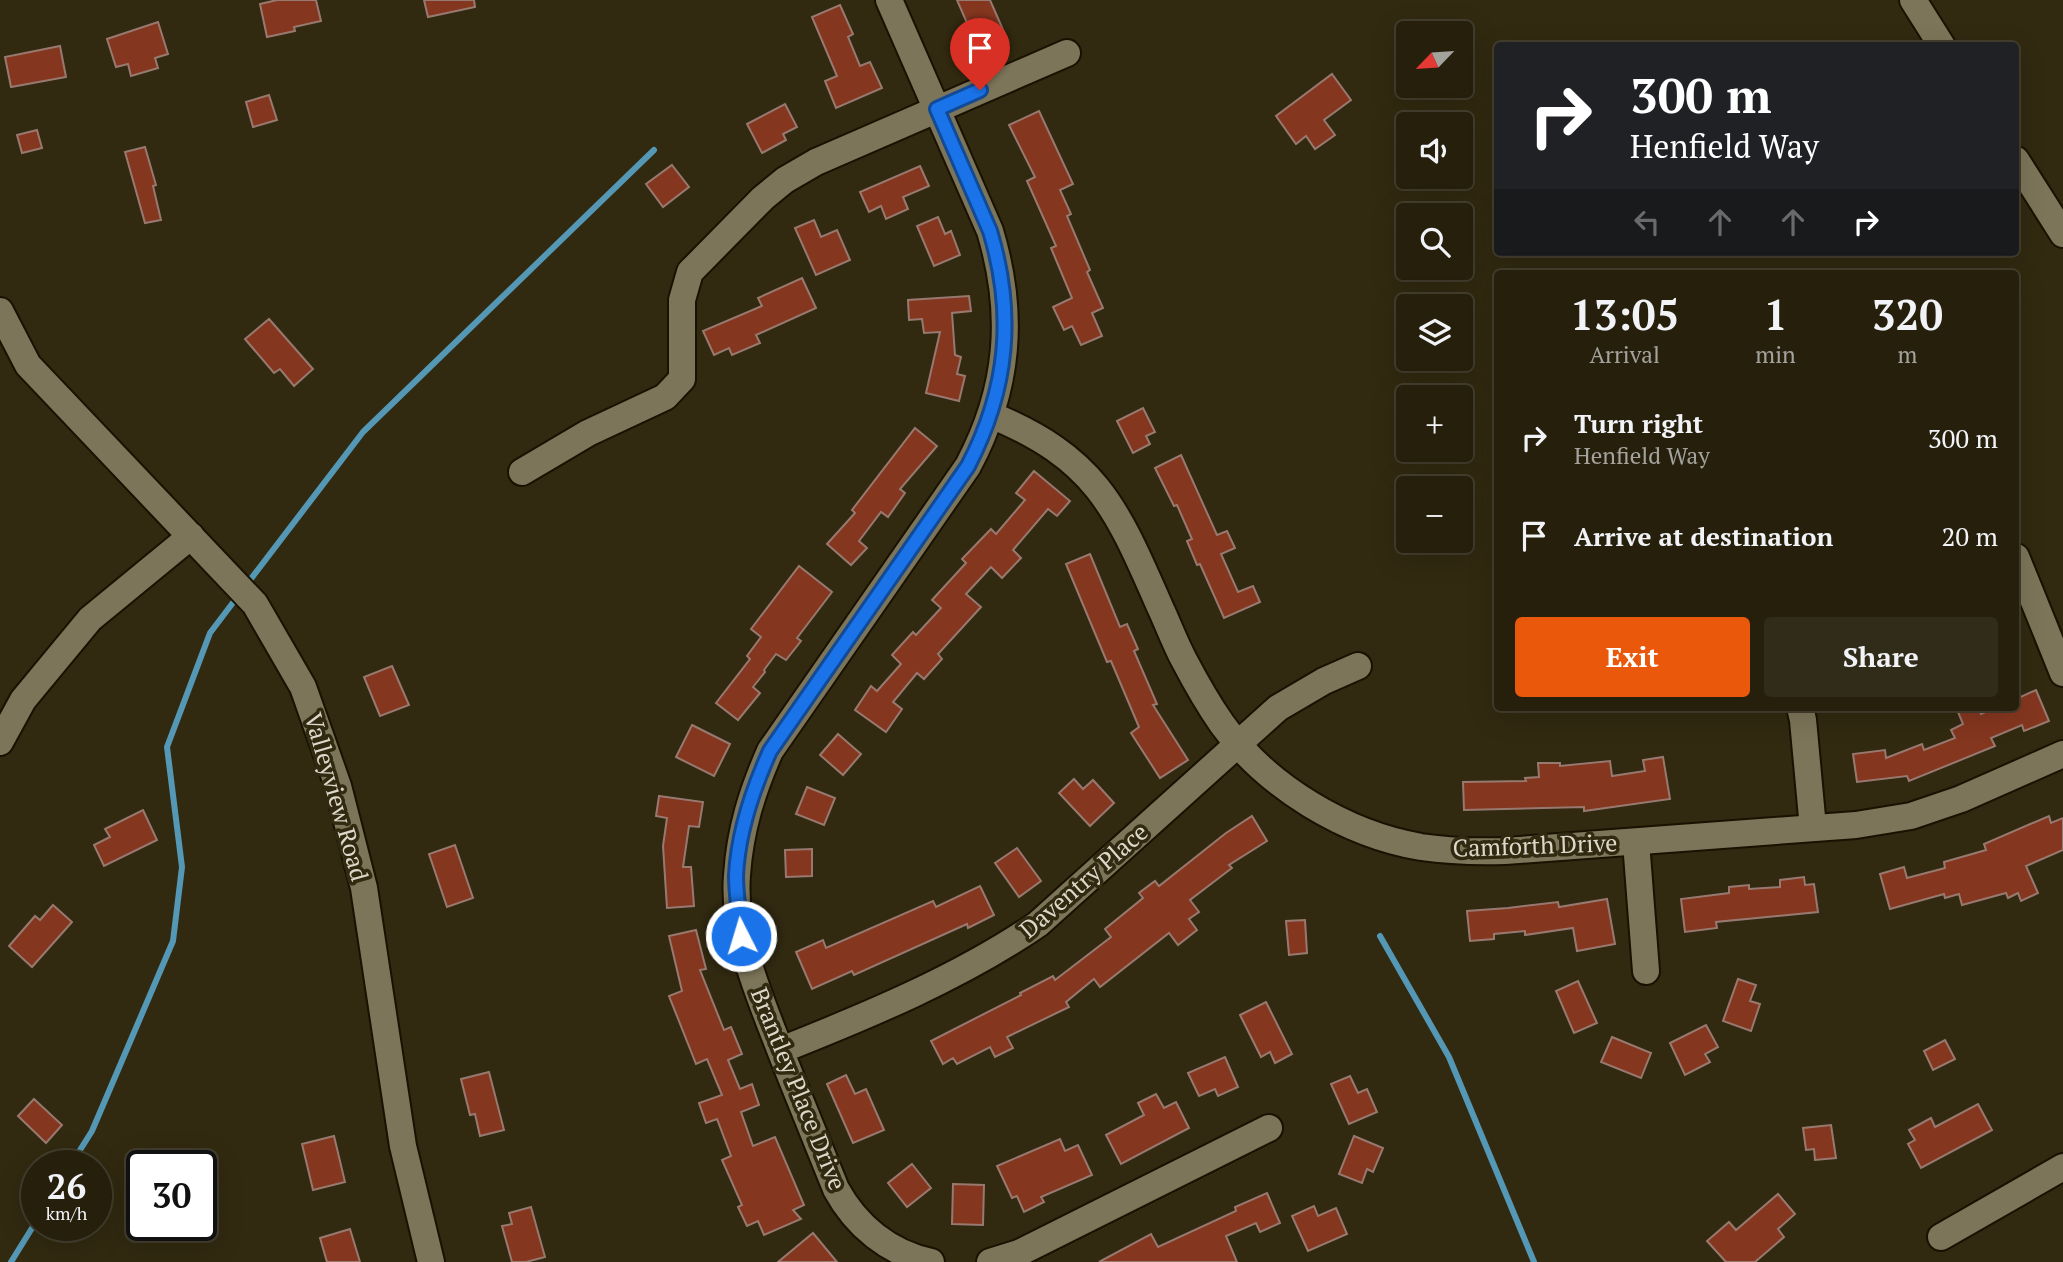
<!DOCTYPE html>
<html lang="en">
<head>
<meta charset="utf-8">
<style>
	:root { --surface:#251f0c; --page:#312c1a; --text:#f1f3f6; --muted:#a3a29d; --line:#423d2d; --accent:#ea580c }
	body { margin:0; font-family:"PT Serif",serif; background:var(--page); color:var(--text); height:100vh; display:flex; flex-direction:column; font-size:26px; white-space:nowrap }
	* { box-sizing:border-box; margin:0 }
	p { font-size:23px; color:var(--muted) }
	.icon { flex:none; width:38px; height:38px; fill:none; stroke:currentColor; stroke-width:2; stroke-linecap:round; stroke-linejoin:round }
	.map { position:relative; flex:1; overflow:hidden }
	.panel { position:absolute; left:1494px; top:270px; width:525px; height:441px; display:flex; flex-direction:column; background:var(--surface); border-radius:7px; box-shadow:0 7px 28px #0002,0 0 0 2px var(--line) }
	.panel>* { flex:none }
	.banner { position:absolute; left:1494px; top:42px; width:525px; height:214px; border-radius:7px; box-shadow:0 7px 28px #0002,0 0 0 2px var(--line); background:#202124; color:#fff; overflow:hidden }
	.needle { width:46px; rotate:245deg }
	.buttons { position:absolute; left:1396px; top:21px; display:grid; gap:14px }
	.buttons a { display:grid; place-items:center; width:77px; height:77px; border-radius:7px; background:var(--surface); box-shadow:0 7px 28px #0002,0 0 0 2px var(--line); font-size:35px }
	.speed { position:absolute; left:21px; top:1150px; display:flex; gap:14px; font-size:35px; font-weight:700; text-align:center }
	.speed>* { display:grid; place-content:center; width:91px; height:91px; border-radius:50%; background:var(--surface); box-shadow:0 7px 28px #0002,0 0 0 2px var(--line); line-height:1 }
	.speed small { font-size:18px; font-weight:400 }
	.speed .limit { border:4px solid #111; border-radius:10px; background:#fff; color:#111 }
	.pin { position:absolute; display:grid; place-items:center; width:60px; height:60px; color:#fff; margin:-72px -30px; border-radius:50% 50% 50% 0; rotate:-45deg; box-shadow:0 0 7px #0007 }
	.pin .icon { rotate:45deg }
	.me { position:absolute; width:77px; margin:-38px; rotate:355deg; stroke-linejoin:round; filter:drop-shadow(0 0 5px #0008) }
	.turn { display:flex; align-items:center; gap:24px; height:147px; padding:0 21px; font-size:32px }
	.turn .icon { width:91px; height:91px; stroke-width:2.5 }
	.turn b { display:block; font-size:49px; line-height:60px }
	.lanes { display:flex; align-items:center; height:66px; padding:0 21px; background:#0003; justify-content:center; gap:35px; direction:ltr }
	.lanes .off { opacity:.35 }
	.eta { display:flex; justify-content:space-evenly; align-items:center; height:119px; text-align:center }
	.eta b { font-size:42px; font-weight:600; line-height:49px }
	.cta { display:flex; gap:14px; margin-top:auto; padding:14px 21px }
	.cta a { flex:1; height:80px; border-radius:7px; background:var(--accent); color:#fff; font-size:28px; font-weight:600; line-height:80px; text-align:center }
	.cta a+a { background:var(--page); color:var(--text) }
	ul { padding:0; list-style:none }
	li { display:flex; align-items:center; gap:21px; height:98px; padding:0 21px }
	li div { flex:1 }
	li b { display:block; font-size:26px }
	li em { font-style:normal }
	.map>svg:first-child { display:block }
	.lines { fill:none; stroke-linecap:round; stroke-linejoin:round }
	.stream { stroke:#5498b5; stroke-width:6 }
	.building { fill:#84361f; stroke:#987970; stroke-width:2 }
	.minor-casing { stroke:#191200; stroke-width:30 }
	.minor { stroke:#7d7559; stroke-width:26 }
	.route-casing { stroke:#114b97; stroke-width:18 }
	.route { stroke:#1a73e8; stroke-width:12 }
	.labels { text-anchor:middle; stroke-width:7; stroke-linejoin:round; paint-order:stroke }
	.street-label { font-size:24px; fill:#ddd8c9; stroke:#312910 }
</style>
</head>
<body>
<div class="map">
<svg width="2063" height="1262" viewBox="0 0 2063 1262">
	<rect width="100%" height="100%" fill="#312910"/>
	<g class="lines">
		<!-- stream -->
		<g class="stream">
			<polyline points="247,584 363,432 654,150"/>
			<polyline points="1380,936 1449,1057 1534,1262"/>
			<polyline points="70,1166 92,1131 173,941 182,867 167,747 210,633 238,596"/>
			<polyline points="11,1262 37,1220"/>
		</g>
	</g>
	<!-- building -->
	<g class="building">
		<polygon points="277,0 316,0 321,21 294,27 295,31 267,37 260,4"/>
		<polygon points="424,0 474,0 475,7 428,17"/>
		<polygon points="957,0 990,0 1008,41 980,53"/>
		<polygon points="840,5 853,34 848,37 860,66 870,62 882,88 836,108 825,81 837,76 812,17"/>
		<polygon points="158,22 168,54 155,58 158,68 131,76 128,64 116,67 107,39"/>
		<polygon points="60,46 66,77 11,87 5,57"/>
		<polygon points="1332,74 1351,100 1324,120 1335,135 1315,149 1306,136 1296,144 1276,116"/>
		<polygon points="269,95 277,120 253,127 246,102"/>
		<polygon points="785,104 797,127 783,134 786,140 762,153 747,124"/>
		<polygon points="1039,111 1073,184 1060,190 1071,214 1067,216 1090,270 1087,272 1103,308 1092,313 1102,336 1081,345 1072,326 1064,330 1053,307 1072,298 1051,248 1056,246 1027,181 1035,177 1009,125"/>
		<polygon points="37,130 42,148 22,153 17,135"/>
		<polygon points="145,147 156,185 153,186 161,220 145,223 125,152"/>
		<polygon points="672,165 689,187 663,207 646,184"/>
		<polygon points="920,166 929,186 903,197 908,209 886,219 881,206 869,212 860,192"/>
		<polygon points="938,217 945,234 951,231 960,255 934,266 917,226"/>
		<polygon points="814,220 821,237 837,230 850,260 816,275 795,228"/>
		<polygon points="802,278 816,308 756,335 760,343 732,355 729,348 714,355 703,331 762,306 758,298"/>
		<polygon points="969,296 971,311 952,313 955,355 961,357 957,374 965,376 959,401 926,393 940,332 924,333 922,319 909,320 908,300"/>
		<polygon points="269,319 313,369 294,386 280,369 274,373 245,339"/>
		<polygon points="1143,408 1155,432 1146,436 1150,444 1133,453 1117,421"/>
		<polygon points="915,428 937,446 900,489 905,493 888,517 881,512 859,541 867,548 851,565 827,544 855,513 852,510"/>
		<polygon points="1181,455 1217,535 1227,531 1235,548 1221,554 1238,592 1253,586 1260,602 1224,618 1200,564 1197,565 1187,541 1192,539 1177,505 1174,506 1155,468"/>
		<polygon points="1034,471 1070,501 1057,516 1048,509 1013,550 1021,558 1002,578 991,567 966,594 981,607 938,654 942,659 924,679 917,673 893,702 902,709 886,732 855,710 871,686 877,691 901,664 892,655 913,632 916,635 941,608 932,600 966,563 962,559 991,529 996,534 1025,500 1016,493"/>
		<polygon points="1090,554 1120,627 1127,624 1138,649 1134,651 1157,704 1153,705 1188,760 1160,778 1131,733 1139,727 1111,661 1107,662 1066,564"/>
		<polygon points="799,566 832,592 797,638 801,641 786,660 776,654 764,670 765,672 753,687 760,693 738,720 716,703 750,659 747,656 761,637 751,629"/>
		<polygon points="392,666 409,705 380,716 364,677"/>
		<polygon points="2036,690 2049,721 2024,731 2022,725 1991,738 1995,746 1909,781 1907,776 1857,782 1853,754 1885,750 1886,758 1922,744 1924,750 1955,738 1951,730 1963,724 1958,712 1968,707 1978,707 1981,714 1997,707 2016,707 2016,699"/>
		<polygon points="692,725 730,744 714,776 676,757"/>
		<polygon points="838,734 861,754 843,775 820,755"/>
		<polygon points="1663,757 1670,799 1584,811 1584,807 1464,810 1463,782 1526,781 1525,778 1539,777 1538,763 1560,763 1560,766 1610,761 1612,776 1645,771 1643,760"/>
		<polygon points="1074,779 1083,789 1093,780 1114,803 1090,826 1059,793"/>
		<polygon points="807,787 835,798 824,825 796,814"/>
		<polygon points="659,796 703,802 699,827 689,826 683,867 691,867 694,906 667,908 663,846 667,818 656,816"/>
		<polygon points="143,810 157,840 104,866 94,845 110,837 105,829"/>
		<polygon points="1252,816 1267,841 1229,865 1232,868 1190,900 1199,912 1189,919 1197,930 1178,945 1169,933 1100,987 1094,979 1066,1002 1069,1007 1007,1037 1013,1048 995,1057 990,1047 957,1064 953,1058 943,1064 931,1041 1021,995 1020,993 1053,976 1055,980 1111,937 1105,929 1143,898 1139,893 1155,881 1159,886 1226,833"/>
		<polygon points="2049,816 2051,823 2063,818 2063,850 2026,866 2038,893 2021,901 2018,893 2008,898 2006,893 1962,905 1959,894 1945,898 1944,894 1890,909 1880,874 1904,867 1907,878 1945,868 1944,862 1986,850 1984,844"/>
		<polygon points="455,845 473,898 447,907 429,854"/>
		<polygon points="1017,848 1041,881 1019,897 995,863"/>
		<polygon points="812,849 812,876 786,877 785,850"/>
		<polygon points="1804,877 1805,885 1814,884 1818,912 1716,922 1717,928 1685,932 1681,899 1729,893 1729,887 1749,885 1749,889 1780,887 1780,880"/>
		<polygon points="980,886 994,915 968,928 967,924 854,975 852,971 812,989 796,952 823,940 826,948 933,901 936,907"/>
		<polygon points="1607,899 1615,944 1577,951 1573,928 1525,935 1525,931 1494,934 1494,939 1470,941 1467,911 1508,908 1558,902 1559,907"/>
		<polygon points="53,905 72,922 32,967 9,946 35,916 40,920"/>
		<polygon points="1305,920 1307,953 1289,955 1286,921"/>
		<polygon points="696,930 706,969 700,970 724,1030 731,1027 742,1054 728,1060 740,1089 752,1084 759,1105 741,1112 753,1146 775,1137 804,1205 793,1210 801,1219 764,1235 758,1221 747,1226 738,1207 742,1205 722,1160 731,1156 717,1119 706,1123 699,1103 722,1095 707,1059 696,1064 669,996 682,991 669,936"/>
		<polygon points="1738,979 1756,985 1750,1001 1760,1004 1751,1031 1723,1021"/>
		<polygon points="1578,981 1597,1023 1574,1033 1556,991"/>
		<polygon points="1266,1002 1292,1054 1275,1063 1270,1052 1261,1057 1240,1015"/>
		<polygon points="1706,1025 1718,1047 1705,1054 1710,1062 1685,1075 1670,1043"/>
		<polygon points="1612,1037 1651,1053 1641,1078 1601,1062"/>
		<polygon points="1945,1040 1955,1059 1933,1070 1924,1051"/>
		<polygon points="1225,1057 1238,1087 1218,1096 1215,1089 1199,1096 1188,1073"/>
		<polygon points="489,1072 504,1130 480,1136 475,1114 470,1115 461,1079"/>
		<polygon points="846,1075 855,1094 866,1089 884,1130 853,1143 827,1084"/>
		<polygon points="1350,1076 1358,1093 1367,1089 1377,1112 1349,1124 1331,1084"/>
		<polygon points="1156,1094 1164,1108 1176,1102 1189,1128 1121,1164 1106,1135 1144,1115 1138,1103"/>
		<polygon points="34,1099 62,1125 46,1143 18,1116"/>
		<polygon points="1978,1104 1992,1130 1921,1168 1908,1144 1915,1140 1909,1130 1931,1118 1935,1127"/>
		<polygon points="1831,1125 1836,1158 1815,1160 1814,1149 1806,1150 1803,1128"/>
		<polygon points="334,1136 345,1182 313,1190 302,1144"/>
		<polygon points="1354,1136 1383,1148 1373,1172 1367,1169 1362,1183 1339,1174"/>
		<polygon points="1060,1139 1065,1151 1078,1145 1092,1175 1041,1197 1044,1202 1024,1212 1017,1196 1012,1198 997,1166"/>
		<polygon points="912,1164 931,1188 907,1207 888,1183"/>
		<polygon points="953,1184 984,1185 983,1225 952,1224"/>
		<polygon points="1267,1193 1280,1223 1260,1232 1256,1223 1226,1236 1237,1262 1099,1262 1151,1234 1158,1247 1236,1211 1235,1207"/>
		<polygon points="1778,1194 1795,1214 1778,1229 1784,1237 1755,1262 1726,1262 1707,1241 1729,1222 1736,1230"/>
		<polygon points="1314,1206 1318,1216 1336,1208 1347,1234 1308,1251 1292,1216"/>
		<polygon points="531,1207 545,1257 526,1262 512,1262 502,1226 512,1224 509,1213"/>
		<polygon points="350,1229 360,1262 327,1262 320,1238"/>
		<polygon points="813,1233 837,1262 778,1262"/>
	</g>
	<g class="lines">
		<!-- minor casing -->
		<g class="minor-casing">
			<g id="minor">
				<path d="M889 0 990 231C1015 314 1009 389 968 466L770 751C752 792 740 830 737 875 732 938 762 1002 784 1060 801 1103 819 1146 836 1189 856 1226 889 1253 931 1262"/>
				<polyline points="1913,0 1942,46"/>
				<polyline points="2016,160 2063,234"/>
				<polyline points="0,311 28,365 255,604 303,687 338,786 364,888 403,1146 431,1262"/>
				<path d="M991 415C1097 459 1116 507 1160 607 1168 624 1175 643 1184 660 1195 681 1208 704 1222 724 1266 786 1345 834 1421 847 1449 851 1477 852 1505 851L1856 825 1911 816 1961 799 2063 754"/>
				<polyline points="522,472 588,433 665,397 682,379 682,300 690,272 763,198 785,180 816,162 1067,53"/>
				<polyline points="2016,557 2063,673"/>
				<polyline points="1800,707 1803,720 1813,828"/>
				<polyline points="0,742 23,700 90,619 191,536"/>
				<polyline points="1636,842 1646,971"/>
				<path d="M781 1050C867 1016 961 977 1038 924L1278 708 1324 681 1358 666"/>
				<polyline points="1941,1237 2063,1167"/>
				<polyline points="990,1262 1019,1253 1269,1128"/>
			</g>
		</g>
		<!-- minor -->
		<use href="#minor" class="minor"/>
	</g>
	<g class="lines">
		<!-- route casing -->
		<g class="route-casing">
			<path id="route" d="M741 936C740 917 736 896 736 876 738 832 752 791 770 751L968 466C1008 389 1015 314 990 231L937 109 980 90"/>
		</g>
		<!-- route -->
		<use href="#route" class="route"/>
	</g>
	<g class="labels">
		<!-- street labels -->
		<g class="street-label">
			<text transform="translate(336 797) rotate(74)" y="8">Valleyview Road</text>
			<text transform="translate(1535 846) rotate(-2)" y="8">Camforth Drive</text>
			<text transform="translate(1084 881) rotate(-41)" y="8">Daventry Place</text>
			<text transform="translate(798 1089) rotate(68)" y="8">Brantley Place Drive</text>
		</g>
	</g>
</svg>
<div class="buttons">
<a><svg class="needle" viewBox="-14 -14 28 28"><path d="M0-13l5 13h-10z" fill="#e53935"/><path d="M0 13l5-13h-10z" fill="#a3a29d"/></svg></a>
<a><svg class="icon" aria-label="sound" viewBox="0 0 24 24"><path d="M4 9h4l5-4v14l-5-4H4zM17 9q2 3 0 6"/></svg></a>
<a><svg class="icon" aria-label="search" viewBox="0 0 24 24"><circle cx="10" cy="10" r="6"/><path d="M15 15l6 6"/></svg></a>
<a><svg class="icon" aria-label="layers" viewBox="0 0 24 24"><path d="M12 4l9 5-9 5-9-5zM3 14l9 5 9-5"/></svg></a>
<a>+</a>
<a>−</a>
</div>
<div class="speed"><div>26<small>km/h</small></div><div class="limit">30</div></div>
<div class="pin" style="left:980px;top:90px;background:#d93025"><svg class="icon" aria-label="arrive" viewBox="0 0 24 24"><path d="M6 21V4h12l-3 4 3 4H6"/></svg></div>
<svg class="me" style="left:741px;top:936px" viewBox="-20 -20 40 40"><circle r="17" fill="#1a73e8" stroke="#fff" stroke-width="3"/><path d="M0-11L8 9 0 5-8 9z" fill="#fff"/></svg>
<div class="banner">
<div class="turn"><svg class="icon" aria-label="right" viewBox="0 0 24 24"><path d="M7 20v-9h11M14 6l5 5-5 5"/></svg><div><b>300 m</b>Henfield Way</div></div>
<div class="lanes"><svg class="icon off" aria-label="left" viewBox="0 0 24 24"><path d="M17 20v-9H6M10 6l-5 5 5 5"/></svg><svg class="icon off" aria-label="ahead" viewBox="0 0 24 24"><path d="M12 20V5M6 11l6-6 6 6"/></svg><svg class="icon off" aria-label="ahead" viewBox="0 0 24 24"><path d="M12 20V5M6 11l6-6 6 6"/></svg><svg class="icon" aria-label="right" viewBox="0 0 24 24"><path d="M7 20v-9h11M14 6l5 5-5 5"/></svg></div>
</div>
<section class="panel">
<div class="eta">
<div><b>13:05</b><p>Arrival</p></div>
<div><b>1</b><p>min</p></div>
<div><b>320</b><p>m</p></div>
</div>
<ul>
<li><svg class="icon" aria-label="right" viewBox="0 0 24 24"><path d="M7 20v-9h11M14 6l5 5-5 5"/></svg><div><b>Turn right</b><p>Henfield Way</p></div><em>300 m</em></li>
<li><svg class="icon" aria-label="arrive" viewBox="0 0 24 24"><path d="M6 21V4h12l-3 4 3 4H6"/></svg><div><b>Arrive at destination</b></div><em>20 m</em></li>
</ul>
<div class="cta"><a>Exit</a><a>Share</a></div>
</section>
</div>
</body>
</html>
